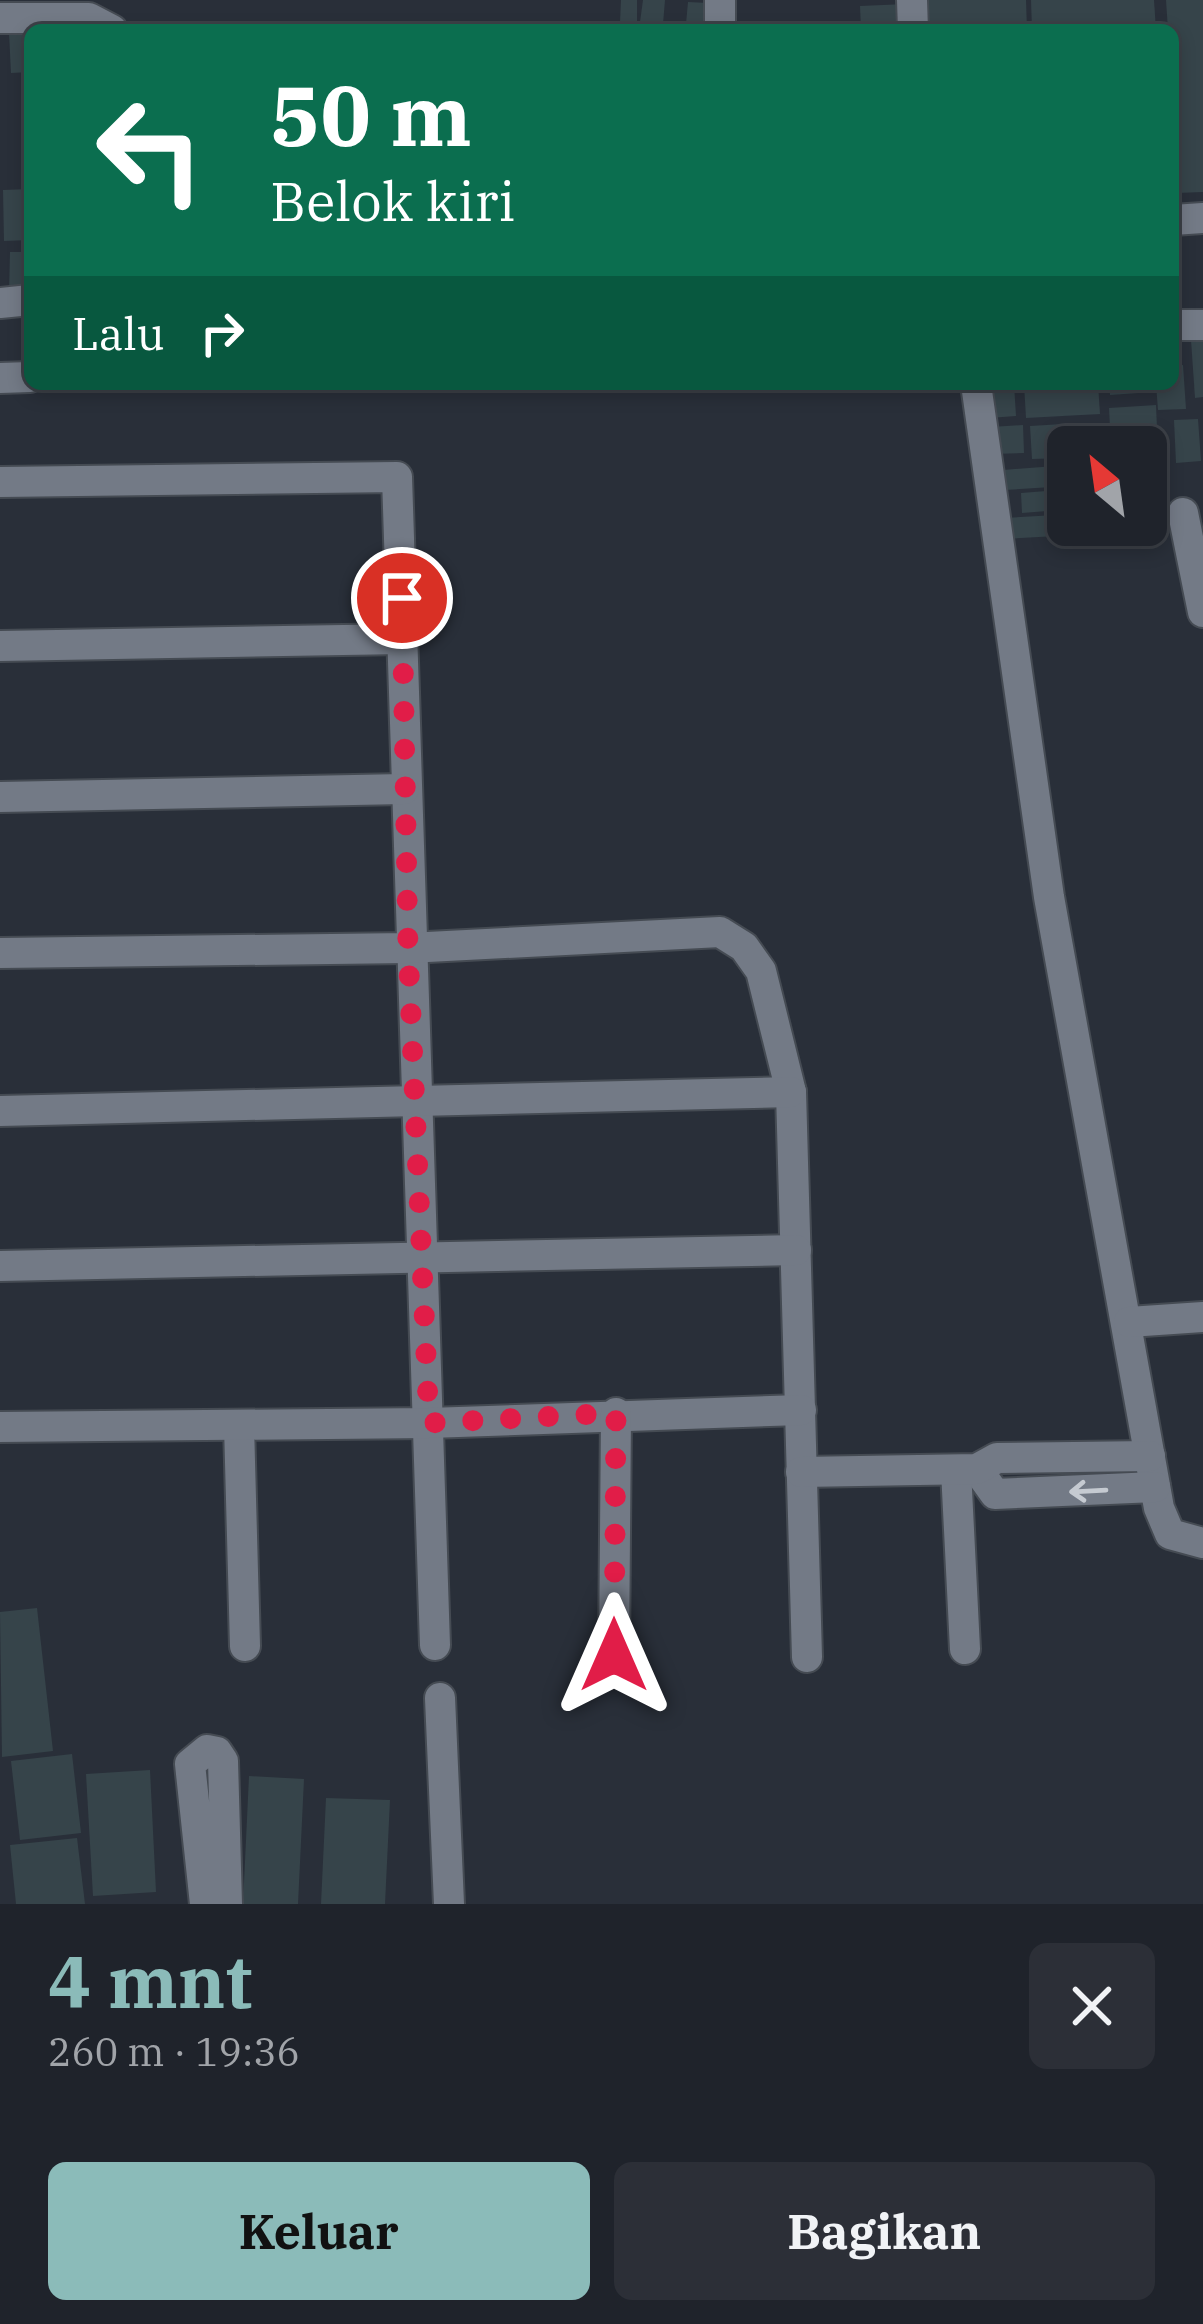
<!DOCTYPE html>
<html lang="id">
<head>
<meta charset="utf-8">
<style>
	:root { --surface:#1f232b; --page:#2c2f37; --text:#f1f3f6; --muted:#a1a4a9; --line:#3c4047; --accent:#8bbbb9 }
	body { margin:0; font-family:"IBM Plex Serif",serif; background:var(--page); color:var(--text); height:100vh; display:flex; flex-direction:column; font-size:45px; white-space:nowrap }
	* { box-sizing:border-box; margin:0 }
	p { font-size:39px; color:var(--muted) }
	.icon { flex:none; width:66px; height:66px; fill:none; stroke:currentColor; stroke-width:2; stroke-linecap:round; stroke-linejoin:round }
	.map { position:relative; height:1904px; overflow:hidden }
	.drawer { display:flex; flex-direction:column; background:var(--surface); flex:1 }
	.drawer>* { flex:none }
	.guide { position:absolute; left:24px; top:24px; width:1155px; height:366px; border-radius:18px; box-shadow:0 6px 18px #0003,0 0 0 3px var(--line); background:#0b6e4f; color:#fff; overflow:hidden }
	.needle { width:78px; rotate:331deg }
	.controls { position:absolute; left:1047px; top:426px; display:grid; gap:24px }
	.controls a { display:grid; place-items:center; width:120px; height:120px; border-radius:18px; background:var(--surface); box-shadow:0 6px 18px #0003,0 0 0 3px var(--line); font-size:60px }
	.pin { position:absolute; display:grid; place-items:center; width:102px; height:102px; color:#fff; margin:-51px; border:6px solid #fff; border-radius:50%; box-shadow:0 3px 12px #0007 }
	.me { position:absolute; width:132px; margin:-66px; rotate:0deg; stroke-linejoin:round; filter:drop-shadow(0 0 9px #0008) }
	.turn { display:flex; align-items:center; gap:42px; height:252px; padding:0 48px; font-size:54px }
	.turn .icon { width:156px; height:156px; stroke-width:2.5 }
	.turn b { display:block; font-size:84px; line-height:102px }
	.then { display:flex; align-items:center; height:114px; padding:0 48px; background:#0003; gap:24px; font-size:45px }
	.round { display:grid; place-items:center; flex:none; width:126px; height:126px; border-radius:18px; background:var(--page) }
	.overview { display:flex; align-items:center; justify-content:space-between; height:204px; padding:0 48px }
	h1 { font-size:72px; font-weight:700; line-height:90px; color:var(--accent) }
	.primary-button { display:flex; gap:24px; margin-top:auto; padding:24px 48px }
	.primary-button a { flex:1; height:138px; border-radius:18px; background:var(--accent); color:#111; font-size:48px; font-weight:700; line-height:138px; text-align:center }
	.primary-button a+a { background:var(--page); color:var(--text) }
	.map>svg:first-child { display:block }
	.building { fill:#36444a }
	.lines { fill:none; stroke-linecap:round; stroke-linejoin:round }
	.minor-casing { stroke:#454b53; stroke-width:34 }
	.minor { stroke:#737a86; stroke-width:30 }
	.oneway { stroke:#c5cad1 }
	.route { stroke:#e11d48; stroke-width:21; stroke-dasharray:0 37.8 }
</style>
</head>
<body>
<div class="map">
<svg width="1203" height="1904" viewBox="0 0 1203 1904">
	<rect width="100%" height="100%" fill="#292f39"/>
	<!-- building -->
	<g class="building">
		<polygon points="621,0 637,0 637,23 620,23"/>
		<polygon points="643,0 665,0 663,24 640,22"/>
		<polygon points="920,0 1026,0 1027,30 921,30"/>
		<polygon points="1031,0 1154,0 1156,30 1032,30"/>
		<polygon points="1166,0 1203,0 1203,192 1177,193 1173,30 1168,30"/>
		<polygon points="688,2 708,3 705,26 686,24"/>
		<polygon points="906,4 907,27 861,29 860,6"/>
		<polygon points="30,32 30,72 11,73 9,33"/>
		<polygon points="30,189 30,240 4,241 3,190"/>
		<polygon points="10,252 30,252 30,294 9,293"/>
		<polygon points="1191,340 1203,340 1203,397 1195,398"/>
		<polygon points="1183,365 1186,409 1158,410 1156,384 1173,384 1173,366"/>
		<polygon points="987,384 1014,384 1016,416 989,418"/>
		<polygon points="1024,384 1098,384 1100,414 1026,418"/>
		<polygon points="1109,384 1152,384 1153,392 1110,395"/>
		<polygon points="1156,405 1158,452 1111,447 1109,408"/>
		<polygon points="1198,419 1201,461 1176,463 1174,420"/>
		<polygon points="1063,424 1065,458 1032,459 1030,426"/>
		<polygon points="1023,425 1024,453 992,454 991,427"/>
		<polygon points="1099,425 1101,447 1072,447 1071,427"/>
		<polygon points="1068,465 1068,486 1004,490 1003,470"/>
		<polygon points="1059,490 1060,510 1022,513 1021,493"/>
		<polygon points="1056,515 1057,536 1005,539 1004,518"/>
		<polygon points="1068,525 1124,525 1125,533 1068,536"/>
		<polygon points="37,1608 53,1751 2,1757 0,1612"/>
		<polygon points="72,1754 81,1833 20,1840 11,1761"/>
		<polygon points="150,1770 156,1892 93,1896 86,1774"/>
		<polygon points="249,1776 304,1779 298,1904 243,1904"/>
		<polygon points="326,1798 390,1800 385,1904 321,1904"/>
		<polygon points="77,1838 85,1904 16,1904 10,1845"/>
	</g>
	<g class="lines">
		<!-- minor casing -->
		<g class="minor-casing">
			<g id="minor">
				<polyline points="912,0 913,30"/>
				<polyline points="0,18 89,18 112,30"/>
				<polyline points="720,30 720,0"/>
				<polyline points="1173,220 1203,218"/>
				<polyline points="0,303 30,300"/>
				<polyline points="1173,325 1203,325"/>
				<polyline points="0,378 30,377"/>
				<polyline points="976,384 1049,897 1159,1508 1170,1534 1203,1543"/>
				<polyline points="0,482 397,477 435,1645"/>
				<polyline points="1183,513 1203,612"/>
				<polyline points="0,646 403,639"/>
				<polyline points="0,797 404,789"/>
				<polyline points="0,953 408,948 720,932 744,947 761,971 791,1092 807,1657"/>
				<polyline points="0,1111 791,1092"/>
				<polyline points="0,1266 796,1250"/>
				<polyline points="1129,1322 1203,1317"/>
				<polyline points="239,1425 245,1646"/>
				<polyline points="0,1427 429,1423 801,1410"/>
				<polyline points="977,1469 995,1494 1155,1487"/>
				<polyline points="956,1470 965,1649"/>
				<polyline points="801,1472 977,1469 997,1458 1150,1456"/>
				<polyline points="614,1655 616,1413"/>
				<polyline points="440,1698 449,1904"/>
				<polyline points="205,1904 190,1764 207,1750 217,1752 223,1761 227,1904"/>
			</g>
		</g>
		<!-- minor -->
		<use href="#minor" class="minor"/>
	</g>
	<!-- one-way arrows -->
	<defs><path id="oneway-shaft" d="M-6 0H5M1.5-3L5.5 0L1.5 3" fill="none" stroke-width="1.6" stroke-linecap="round" stroke-linejoin="round" transform="scale(3)"/></defs>
	<use class="oneway" href="#oneway-shaft" transform="translate(1088 1491) rotate(177)"/>
	<g class="lines">
		<!-- route -->
		<polyline class="route" points="402,598 408,948 429,1423 616,1413 614,1655"/>
	</g>
</svg>
<div class="controls">
<a><svg class="needle" viewBox="-14 -14 28 28"><path d="M0-13l5 13h-10z" fill="#e53935"/><path d="M0 13l5-13h-10z" fill="#a1a4a9"/></svg></a>
</div>
<div class="pin" style="left:402px;top:598px;background:#d93025"><svg class="icon" aria-label="arrive" viewBox="0 0 24 24"><path d="M6 21V4h12l-3 4 3 4H6"/></svg></div>
<svg class="me" style="left:614px;top:1655px" viewBox="-20 -20 40 40"><path d="M0-17L14 15 0 8-14 15z" fill="#e11d48" stroke="#fff" stroke-width="4"/></svg>
<div class="guide">
<div class="turn"><svg class="icon" aria-label="left" viewBox="0 0 24 24"><path d="M17 20v-9H6M10 6l-5 5 5 5"/></svg><div><b>50 m</b>Belok kiri</div></div>
<div class="then">Lalu<svg class="icon" aria-label="right" viewBox="0 0 24 24"><path d="M7 20v-9h11M14 6l5 5-5 5"/></svg></div>
</div>
</div>
<section class="drawer">
<div class="overview"><div><h1>4 mnt</h1><p>260 m · 19:36</p></div><a class="round"><svg class="icon" aria-label="close" viewBox="0 0 24 24"><path d="M6 6l12 12M18 6L6 18"/></svg></a></div>
<div class="primary-button"><a>Keluar</a><a>Bagikan</a></div>
</section>
</body>
</html>
